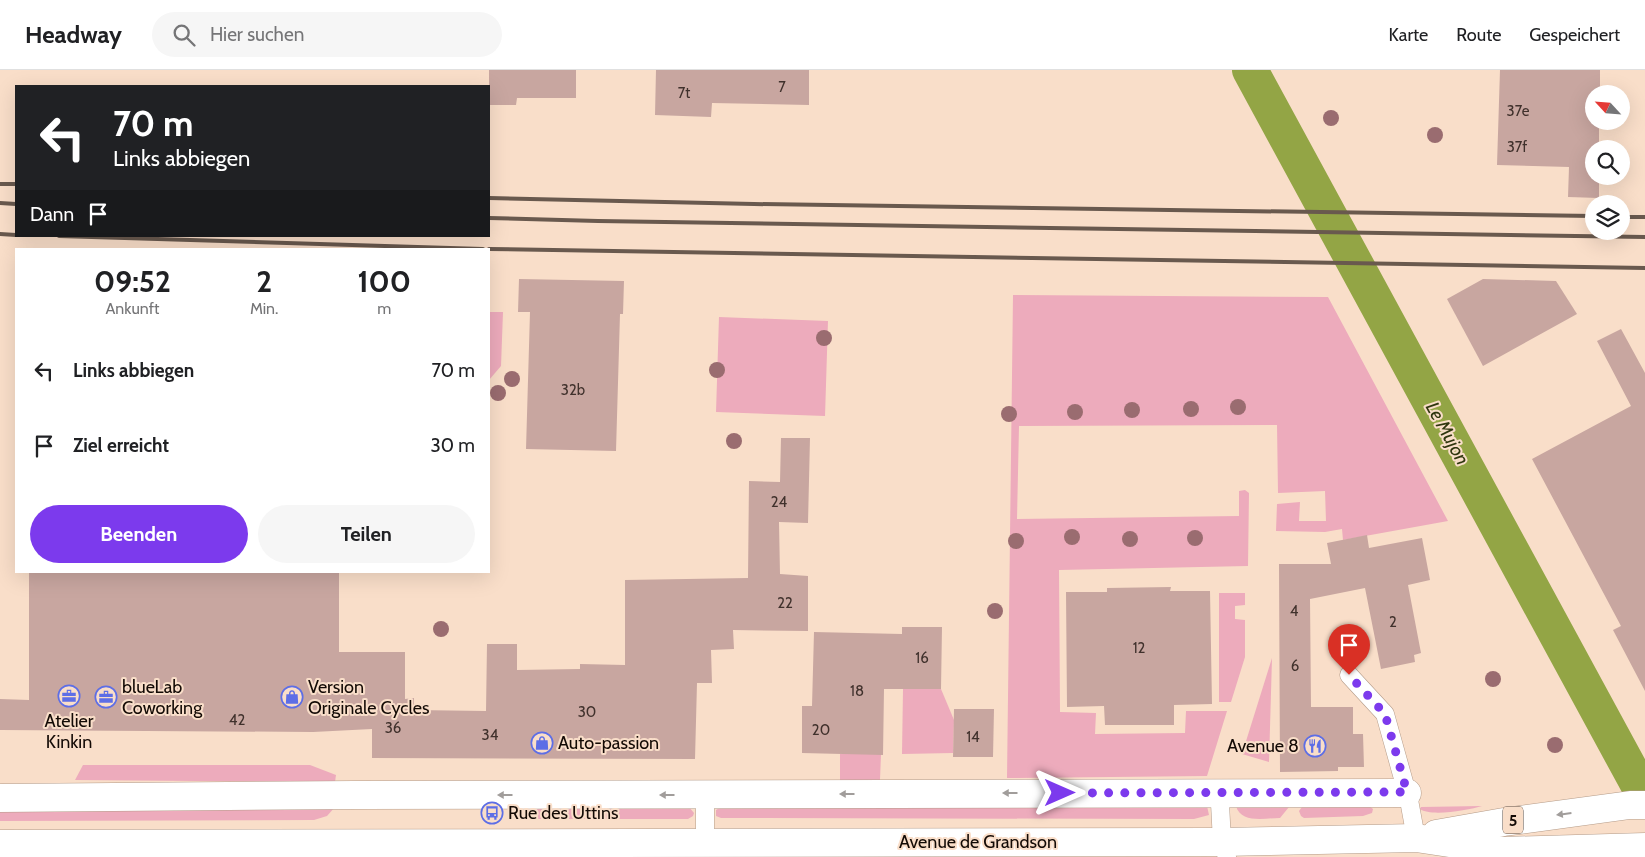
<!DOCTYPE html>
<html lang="de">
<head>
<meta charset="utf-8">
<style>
	:root { --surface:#fff; --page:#f6f6f6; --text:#202124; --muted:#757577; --line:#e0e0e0; --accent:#7c3aed }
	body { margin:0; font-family:Cabin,sans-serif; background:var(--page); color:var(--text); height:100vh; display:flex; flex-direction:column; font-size:19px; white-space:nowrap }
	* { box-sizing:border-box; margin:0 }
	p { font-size:16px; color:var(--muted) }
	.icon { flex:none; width:28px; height:28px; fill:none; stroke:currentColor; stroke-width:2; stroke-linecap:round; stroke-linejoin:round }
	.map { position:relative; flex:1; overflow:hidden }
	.drawer { position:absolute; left:15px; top:178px; width:475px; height:325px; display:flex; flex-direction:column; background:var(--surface); border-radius:0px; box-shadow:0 5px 20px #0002 }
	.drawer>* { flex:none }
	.top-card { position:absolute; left:15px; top:15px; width:475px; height:152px; border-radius:0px; box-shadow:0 5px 20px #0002; background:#202124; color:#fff; overflow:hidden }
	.needle { width:32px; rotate:296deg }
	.controls { position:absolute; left:1585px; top:15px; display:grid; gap:10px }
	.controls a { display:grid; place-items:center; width:45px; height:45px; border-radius:50%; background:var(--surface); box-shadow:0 5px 20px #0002; font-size:25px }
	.pin { position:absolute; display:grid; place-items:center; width:42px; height:42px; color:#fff; margin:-51px -21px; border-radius:50% 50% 50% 0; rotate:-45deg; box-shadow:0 0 5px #0007 }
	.pin .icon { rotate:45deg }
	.me { position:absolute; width:55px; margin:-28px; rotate:90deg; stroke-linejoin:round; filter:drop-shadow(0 0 4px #0008) }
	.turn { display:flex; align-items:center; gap:18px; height:105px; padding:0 15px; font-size:22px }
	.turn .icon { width:65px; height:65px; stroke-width:2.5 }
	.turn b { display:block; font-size:35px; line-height:42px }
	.then { display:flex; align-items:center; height:48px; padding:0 15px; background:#0003; gap:10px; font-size:19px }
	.eta { display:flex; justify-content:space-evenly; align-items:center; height:85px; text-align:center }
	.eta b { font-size:30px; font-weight:800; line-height:35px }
	.cta { display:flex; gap:10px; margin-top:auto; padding:10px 15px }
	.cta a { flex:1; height:58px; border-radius:30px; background:var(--accent); color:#fff; font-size:20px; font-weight:800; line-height:58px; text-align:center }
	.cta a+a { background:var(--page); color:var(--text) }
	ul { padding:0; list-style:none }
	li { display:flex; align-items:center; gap:15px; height:75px; padding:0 15px }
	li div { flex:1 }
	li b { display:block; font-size:19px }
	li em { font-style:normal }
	header { display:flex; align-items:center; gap:30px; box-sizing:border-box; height:70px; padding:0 25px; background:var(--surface); border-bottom:1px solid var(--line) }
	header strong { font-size:24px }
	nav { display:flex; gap:28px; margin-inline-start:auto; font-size:18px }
	.search { width:350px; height:45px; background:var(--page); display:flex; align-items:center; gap:12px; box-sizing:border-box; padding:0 18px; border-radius:28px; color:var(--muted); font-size:19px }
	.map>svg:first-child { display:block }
	.green { fill:#edabbc }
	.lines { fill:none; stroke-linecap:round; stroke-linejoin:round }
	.canal { stroke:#93a545; stroke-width:36 }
	.building { fill:#c8a6a0 }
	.lane-casing { stroke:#b49b88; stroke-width:19 }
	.street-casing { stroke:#b49b88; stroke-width:29 }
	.primary-casing { stroke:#b49b88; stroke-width:29 }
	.lane { stroke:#fff; stroke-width:18 }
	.street { stroke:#fff; stroke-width:28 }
	.primary { stroke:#fff; stroke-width:28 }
	.rail { stroke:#69594e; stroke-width:4 }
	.tree { fill:#9a6c70 }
	.oneway { fill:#a19d9b }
	.route { stroke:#7c3aed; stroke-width:9; stroke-dasharray:0 16.2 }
	.labels { text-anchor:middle; stroke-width:4; stroke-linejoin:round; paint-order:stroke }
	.number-label { font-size:15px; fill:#40312c }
	.shield { fill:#f9dec9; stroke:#584a40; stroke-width:1 }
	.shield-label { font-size:16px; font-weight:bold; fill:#130a05 }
	.poi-label { font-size:18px; fill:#130a05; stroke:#f9dec9; text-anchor:start }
	.street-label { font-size:18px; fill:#130a05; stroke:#f9dec9 }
	.water-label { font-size:19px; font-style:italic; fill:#2f360e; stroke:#f9dec9 }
</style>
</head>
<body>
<header>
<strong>Headway</strong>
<div class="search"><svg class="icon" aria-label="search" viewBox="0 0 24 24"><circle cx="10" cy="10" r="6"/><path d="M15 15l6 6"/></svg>Hier suchen</div>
<nav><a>Karte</a><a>Route</a><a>Gespeichert</a></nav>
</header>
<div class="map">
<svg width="1645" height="787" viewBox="0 0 1645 787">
	<rect width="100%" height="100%" fill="#f9dec9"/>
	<!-- green -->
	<g class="green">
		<polygon points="1013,225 1328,227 1448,451 1343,470 1342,459 1325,462 1276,461 1277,434 1300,432 1299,451 1326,451 1325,421 1278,423 1277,355 1019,356 1017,449 1239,446 1239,421 1245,420 1249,423 1248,496 1059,500 1060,642 1096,643 1095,664 1185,663 1186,641 1227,641 1207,706 1007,708"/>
		<polygon points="489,242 503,242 501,296 489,310"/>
		<polygon points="719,247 828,251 825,346 716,342"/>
		<polygon points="1219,523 1245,523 1245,535 1235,536 1235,549 1245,550 1245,587 1231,632 1219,632"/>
		<polygon points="1272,588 1269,692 1242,684"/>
		<polygon points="903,619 941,619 954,650 953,683 902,684"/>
		<polygon points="840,684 881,684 880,710 840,710"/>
		<polygon points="83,695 310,695 336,705 335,712 75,710"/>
		<polygon points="1207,736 1209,745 1194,749 721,748 716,746 716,740 721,737"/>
		<path d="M1236 736 1289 737 1280 748C1265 748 1241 754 1236 736Z"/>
		<polygon points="1369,736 1373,739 1372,743 1363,746 1304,748 1301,746 1299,741 1302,737"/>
		<path d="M1482 736C1469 740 1431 747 1420 739L1421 737Z"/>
		<polygon points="335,737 327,746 314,750 0,751 0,740"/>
		<polygon points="689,737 694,743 693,746 688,749 525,749 525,738"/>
	</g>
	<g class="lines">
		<!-- canal -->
		<polyline class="canal" points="1250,0 1645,727"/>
	</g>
	<!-- building -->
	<g class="building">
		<polygon points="489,0 576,0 576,28 517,28 516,35 489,35"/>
		<polygon points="656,0 809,0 809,35 712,33 711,47 655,45"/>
		<polygon points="1500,0 1600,0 1600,24 1594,24 1594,51 1599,51 1599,79 1594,79 1594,106 1599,106 1599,128 1568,127 1569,97 1497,95"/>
		<polygon points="519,209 624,211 623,244 620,244 616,381 526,379 530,242 518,242"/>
		<polygon points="1483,209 1556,211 1577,244 1483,296 1447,229"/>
		<polygon points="1621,259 1645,303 1645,621 1613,560 1621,556 1532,389 1631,336 1597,271"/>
		<polygon points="781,368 810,368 808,453 779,452 780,504 808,506 808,561 733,560 734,579 711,580 712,613 697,613 695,689 372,688 372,659 313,662 0,660 0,629 29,630 29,501 339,501 339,582 405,582 405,629 414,628 414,640 486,641 487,574 517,574 517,600 580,599 580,594 625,595 625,510 748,508 749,411 780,412"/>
		<polygon points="1367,465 1369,478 1422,468 1430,510 1408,515 1421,583 1414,585 1415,592 1381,599 1365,518 1310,529 1311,637 1353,637 1353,664 1363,664 1364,697 1338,697 1338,701 1280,702 1279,494 1331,494 1327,473"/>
		<polygon points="1171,517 1170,521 1210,521 1212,634 1174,635 1174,655 1105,655 1104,636 1067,637 1066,522 1107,522 1107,518"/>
		<polygon points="902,557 942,557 941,619 884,619 883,685 802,683 802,636 812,636 814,562 902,564"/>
		<polygon points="954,639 994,639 993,687 953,687"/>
	</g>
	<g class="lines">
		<!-- lane casing -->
		<g class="lane-casing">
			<g id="lane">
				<polyline points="1349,605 1385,644 1409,730 1416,768"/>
				<polyline points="1216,722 1220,733 1222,772 1227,787"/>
				<polyline points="705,772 705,725"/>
			</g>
		</g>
		<!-- street casing -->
		<g class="street-casing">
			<polyline id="street" points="0,728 355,725 1407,723"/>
		</g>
		<!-- primary casing -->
		<g class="primary-casing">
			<g id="primary">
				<polyline points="1436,764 1504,752 1630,735 1645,735"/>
				<polyline points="0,774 1222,772 1416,768 1504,781 1645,777"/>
			</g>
		</g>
		<!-- lane -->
		<use href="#lane" class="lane"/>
		<!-- street -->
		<use href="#street" class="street"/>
		<!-- primary -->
		<use href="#primary" class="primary"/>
		<!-- rail -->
		<g class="rail">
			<polyline points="0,114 16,114"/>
			<polyline points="489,128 754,134 1594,146"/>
			<polyline points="0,133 16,134"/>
			<polyline points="1621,147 1645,147"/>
			<polyline points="489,148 598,151 1645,167"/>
			<polyline points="0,164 16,165"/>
			<polyline points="59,166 483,179"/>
			<polyline points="489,179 1645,198"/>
		</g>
	</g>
	<!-- trees -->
	<g class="tree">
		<circle cx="1331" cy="48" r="8"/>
		<circle cx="1435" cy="65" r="8"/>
		<circle cx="824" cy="268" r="8"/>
		<circle cx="717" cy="300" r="8"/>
		<circle cx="512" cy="309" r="8"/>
		<circle cx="498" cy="323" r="8"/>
		<circle cx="1238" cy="337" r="8"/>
		<circle cx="1191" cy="339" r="8"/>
		<circle cx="1132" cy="340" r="8"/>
		<circle cx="1075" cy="342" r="8"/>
		<circle cx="1009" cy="344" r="8"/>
		<circle cx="734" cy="371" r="8"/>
		<circle cx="1072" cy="467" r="8"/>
		<circle cx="1195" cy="468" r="8"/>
		<circle cx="1130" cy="469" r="8"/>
		<circle cx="1016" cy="471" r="8"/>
		<circle cx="995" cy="541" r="8"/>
		<circle cx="441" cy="559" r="8"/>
		<circle cx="1493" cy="609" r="8"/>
		<circle cx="1555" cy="675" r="8"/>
	</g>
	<!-- one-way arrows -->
	<defs><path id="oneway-solid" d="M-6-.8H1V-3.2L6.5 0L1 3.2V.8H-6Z" transform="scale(1.25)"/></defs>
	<g class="oneway">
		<use href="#oneway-solid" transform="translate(1010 723) rotate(180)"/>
		<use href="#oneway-solid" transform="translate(847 724) rotate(180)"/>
		<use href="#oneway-solid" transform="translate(505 725) rotate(-180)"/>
		<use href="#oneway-solid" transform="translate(667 725) rotate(180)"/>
		<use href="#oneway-solid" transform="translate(1564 744) rotate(173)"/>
	</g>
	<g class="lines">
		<!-- route -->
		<polyline class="route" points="1060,723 1407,722 1385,644 1349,605"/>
	</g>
	<!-- icons -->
	<defs>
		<g id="office-ring" transform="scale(1.125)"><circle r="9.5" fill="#f9dec9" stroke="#5d6ee6" stroke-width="1.5"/><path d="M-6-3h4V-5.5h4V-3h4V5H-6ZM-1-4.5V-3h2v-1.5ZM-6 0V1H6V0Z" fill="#5d6ee6"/></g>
		<g id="shop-ring" transform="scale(1.125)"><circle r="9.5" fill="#f9dec9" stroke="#5d6ee6" stroke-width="1.5"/><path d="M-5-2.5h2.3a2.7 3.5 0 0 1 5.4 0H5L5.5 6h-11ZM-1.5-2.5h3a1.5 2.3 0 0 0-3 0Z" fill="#5d6ee6"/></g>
		<g id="restaurant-ring" transform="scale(1.125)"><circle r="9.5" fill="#f9dec9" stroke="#5d6ee6" stroke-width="1.5"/><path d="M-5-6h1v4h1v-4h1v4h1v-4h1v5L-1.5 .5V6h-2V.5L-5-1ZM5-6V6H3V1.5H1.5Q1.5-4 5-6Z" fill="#5d6ee6"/></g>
		<g id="bus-ring" transform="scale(1.125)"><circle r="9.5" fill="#f9dec9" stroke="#5d6ee6" stroke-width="1.5"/><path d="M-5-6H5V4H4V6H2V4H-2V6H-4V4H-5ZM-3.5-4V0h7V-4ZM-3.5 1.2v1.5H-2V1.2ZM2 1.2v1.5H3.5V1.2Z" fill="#5d6ee6"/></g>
	</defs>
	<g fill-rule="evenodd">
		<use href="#office-ring" x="69" y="626"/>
		<use href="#office-ring" x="106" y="627"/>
		<use href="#shop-ring" x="292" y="627"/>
		<use href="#shop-ring" x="542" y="673"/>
		<use href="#restaurant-ring" x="1315" y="676"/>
		<use href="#bus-ring" x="492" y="743"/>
	</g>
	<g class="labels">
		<!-- number labels -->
		<g class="number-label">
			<text x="782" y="22">7</text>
			<text x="684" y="28">7t</text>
			<text x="1518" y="46">37e</text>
			<text x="1517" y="82">37f</text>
			<text x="573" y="325">32b</text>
			<text x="779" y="437">24</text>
			<text x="785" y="538">22</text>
			<text x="1294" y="546">4</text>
			<text x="1393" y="557">2</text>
			<text x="1139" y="583">12</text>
			<text x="922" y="593">16</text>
			<text x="1295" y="601">6</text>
			<text x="857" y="626">18</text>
			<text x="587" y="647">30</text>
			<text x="237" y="655">42</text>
			<text x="393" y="663">36</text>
			<text x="821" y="665">20</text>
			<text x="490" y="670">34</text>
			<text x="973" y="672">14</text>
		</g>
		<!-- shield labels -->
		<rect class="shield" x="1503" y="736.5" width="20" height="27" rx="4"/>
		<g class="shield-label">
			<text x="1513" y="756">5</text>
		</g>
		<!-- poi labels -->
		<g class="poi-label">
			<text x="122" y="623">blueLab<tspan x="122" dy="21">Coworking</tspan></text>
			<text x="308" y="623">Version<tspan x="308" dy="21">Originale Cycles</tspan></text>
			<text x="69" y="657" text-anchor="middle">Atelier<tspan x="69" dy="21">Kinkin</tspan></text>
			<text x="558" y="679">Auto-passion</text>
			<text x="1299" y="682" text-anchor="end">Avenue 8</text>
			<text x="508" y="749">Rue des Uttins</text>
		</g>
		<!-- street labels -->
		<g class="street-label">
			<text x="978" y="778">Avenue de Grandson</text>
		</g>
		<!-- water labels -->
		<g class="water-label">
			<text transform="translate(1448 363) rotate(61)" y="7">Le Mujon</text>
		</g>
	</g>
</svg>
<div class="controls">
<a><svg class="needle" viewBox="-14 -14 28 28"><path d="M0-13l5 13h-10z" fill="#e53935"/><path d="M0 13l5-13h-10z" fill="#757577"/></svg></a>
<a><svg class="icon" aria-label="search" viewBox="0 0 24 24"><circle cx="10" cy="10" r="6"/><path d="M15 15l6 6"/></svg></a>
<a><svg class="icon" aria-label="layers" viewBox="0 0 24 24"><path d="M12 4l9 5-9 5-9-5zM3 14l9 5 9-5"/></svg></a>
</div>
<div class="pin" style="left:1349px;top:605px;background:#d93025"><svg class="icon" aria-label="arrive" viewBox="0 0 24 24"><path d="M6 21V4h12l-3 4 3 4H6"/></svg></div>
<svg class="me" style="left:1060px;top:723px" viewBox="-20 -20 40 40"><path d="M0-17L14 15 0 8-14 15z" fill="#7c3aed" stroke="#fff" stroke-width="4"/></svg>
<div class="top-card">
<div class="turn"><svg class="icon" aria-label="left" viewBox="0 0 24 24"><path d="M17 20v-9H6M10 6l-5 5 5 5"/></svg><div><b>70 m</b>Links abbiegen</div></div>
<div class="then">Dann<svg class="icon" aria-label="arrive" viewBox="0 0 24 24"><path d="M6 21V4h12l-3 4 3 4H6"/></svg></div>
</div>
<section class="drawer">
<div class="eta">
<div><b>09:52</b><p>Ankunft</p></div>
<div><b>2</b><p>Min.</p></div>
<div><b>100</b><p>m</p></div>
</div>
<ul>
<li><svg class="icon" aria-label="left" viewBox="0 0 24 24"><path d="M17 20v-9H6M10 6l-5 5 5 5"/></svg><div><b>Links abbiegen</b></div><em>70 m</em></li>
<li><svg class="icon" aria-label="arrive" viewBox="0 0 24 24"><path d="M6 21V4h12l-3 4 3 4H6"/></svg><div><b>Ziel erreicht</b></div><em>30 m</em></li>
</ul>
<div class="cta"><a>Beenden</a><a>Teilen</a></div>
</section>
</div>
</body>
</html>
